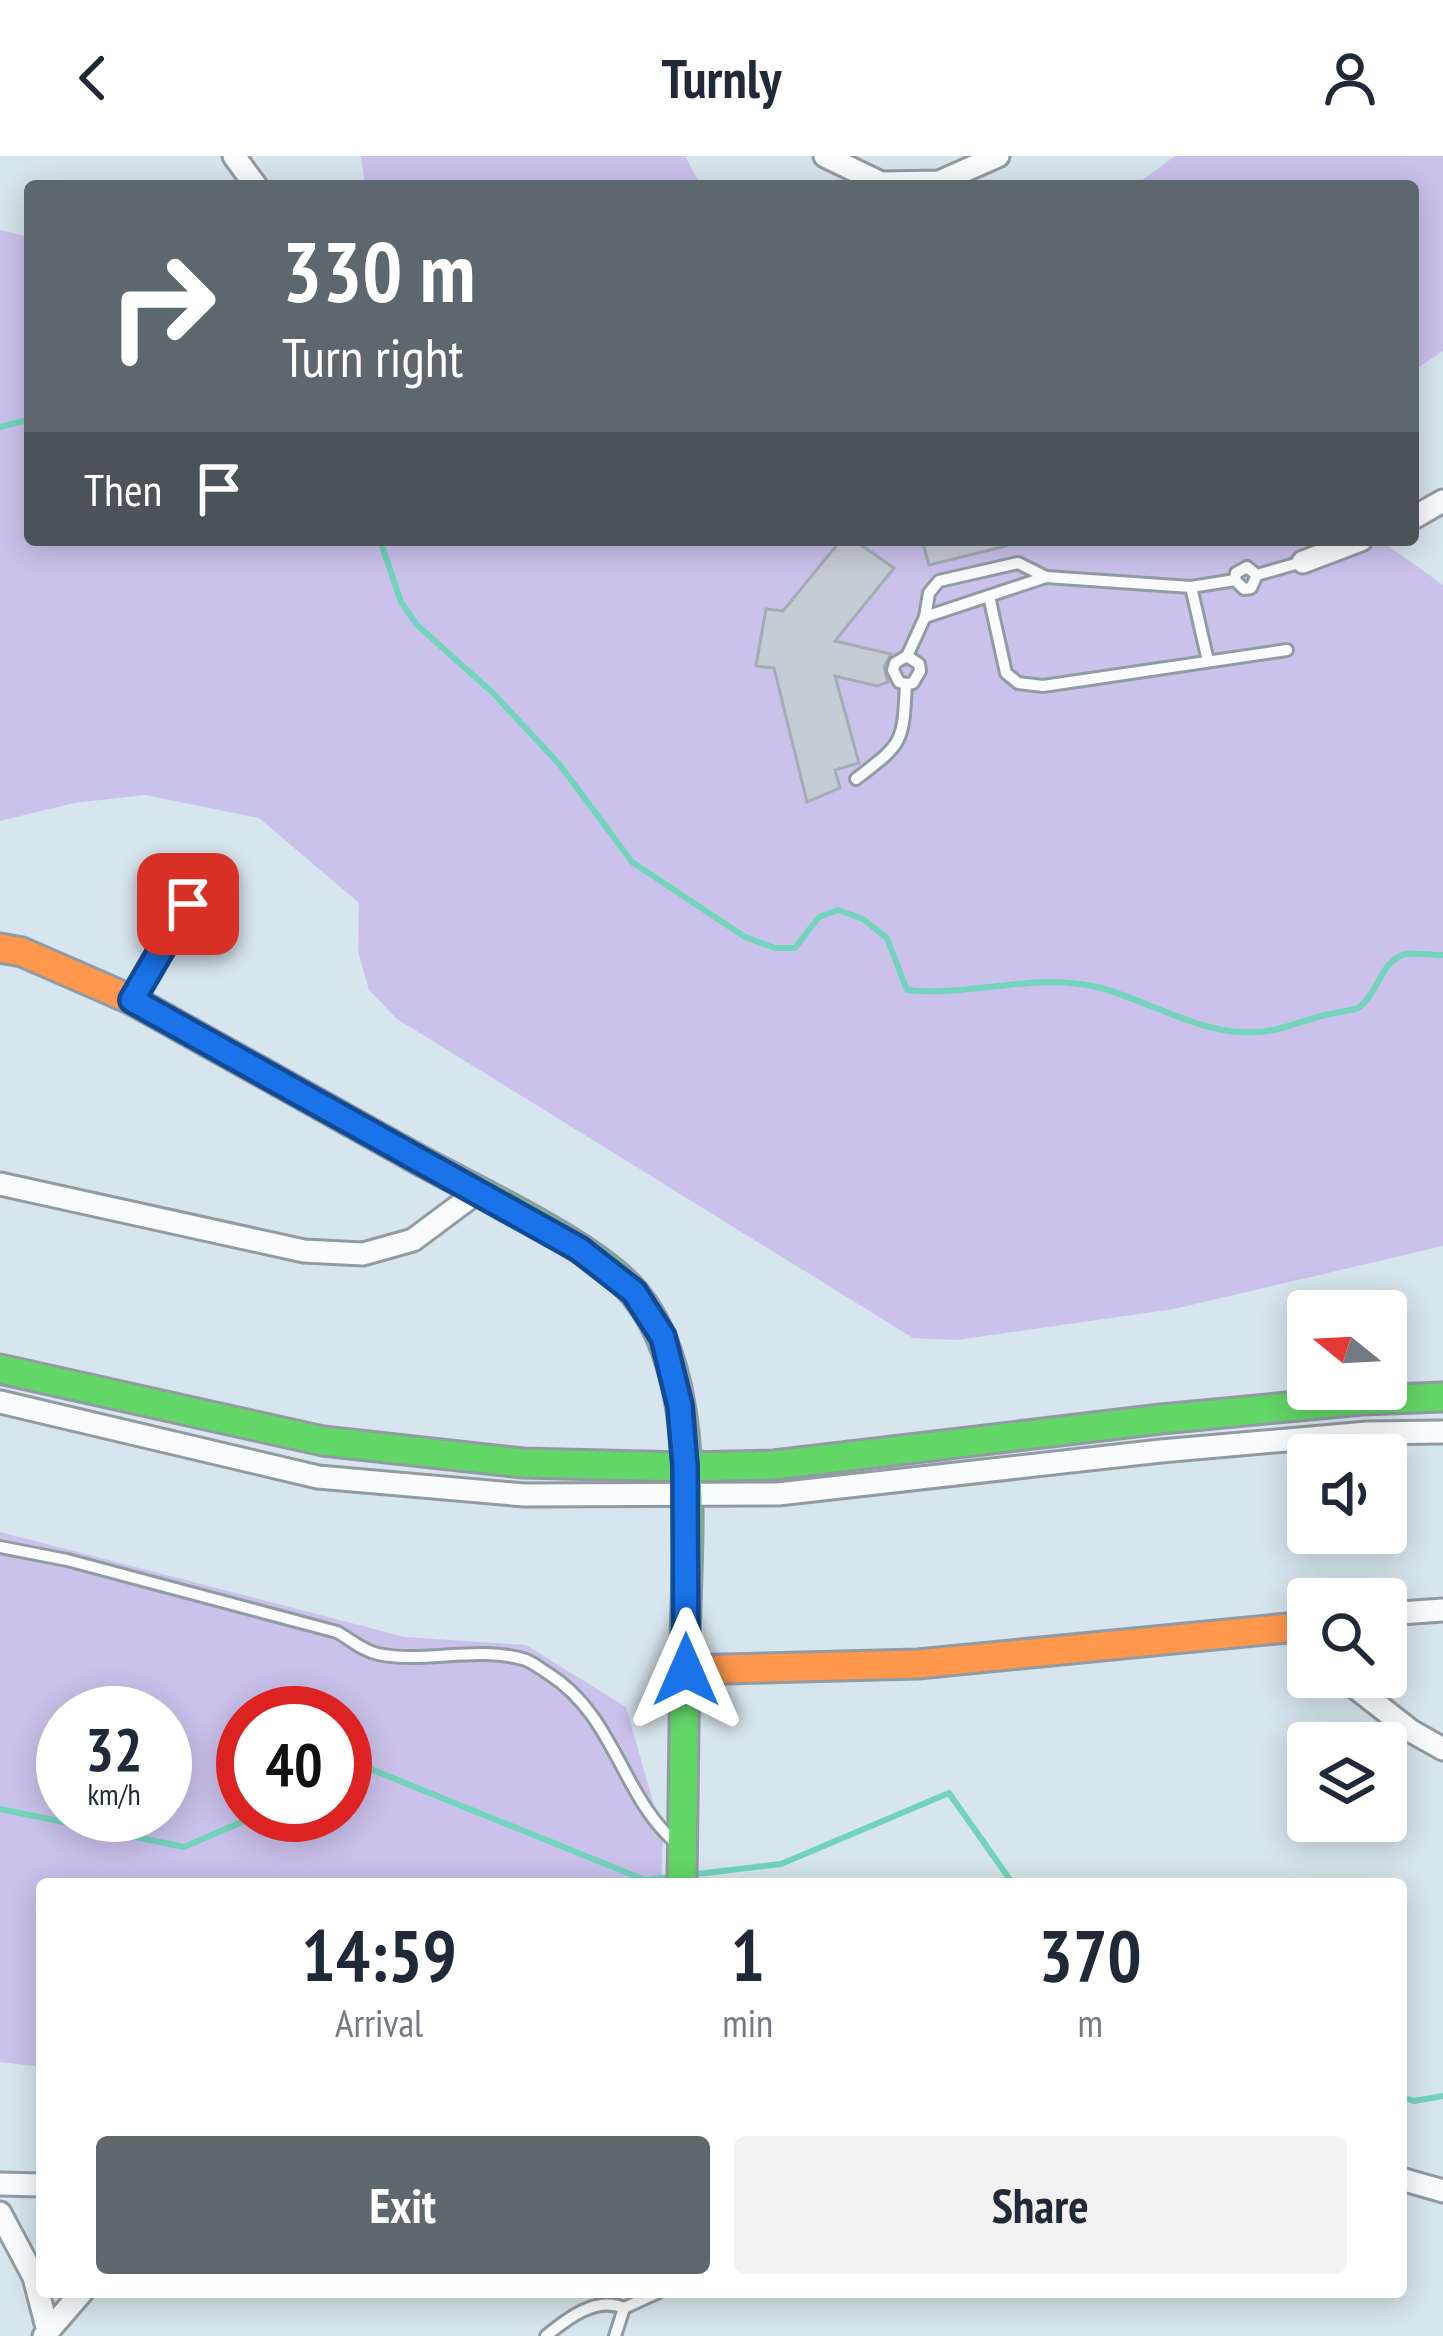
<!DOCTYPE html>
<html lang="en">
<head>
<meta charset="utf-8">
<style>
	:root { --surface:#fff; --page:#f2f2f3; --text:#1f2937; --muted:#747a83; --accent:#5c686e }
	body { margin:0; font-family:"PT Sans Narrow",sans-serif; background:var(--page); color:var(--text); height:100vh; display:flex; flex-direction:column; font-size:45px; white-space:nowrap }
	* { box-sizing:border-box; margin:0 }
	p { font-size:39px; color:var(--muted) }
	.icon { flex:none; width:66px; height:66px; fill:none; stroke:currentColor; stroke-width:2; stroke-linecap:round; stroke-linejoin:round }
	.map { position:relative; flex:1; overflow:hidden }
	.details { position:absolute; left:36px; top:1722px; width:1371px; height:420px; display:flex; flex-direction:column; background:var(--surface); border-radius:12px; box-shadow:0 6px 30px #0003 }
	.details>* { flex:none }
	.guide { position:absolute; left:24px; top:24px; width:1395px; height:366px; border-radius:12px; box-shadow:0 6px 30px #0003; background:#5c686e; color:#fff; overflow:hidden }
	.needle { width:78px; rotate:288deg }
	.tools { position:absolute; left:1287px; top:1134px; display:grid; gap:24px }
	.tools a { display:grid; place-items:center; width:120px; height:120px; border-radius:12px; background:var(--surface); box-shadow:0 6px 30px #0003; font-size:60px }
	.speed { position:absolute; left:36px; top:1530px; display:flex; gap:24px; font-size:60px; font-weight:700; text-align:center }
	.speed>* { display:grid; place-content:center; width:156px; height:156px; border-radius:50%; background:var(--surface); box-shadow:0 6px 30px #0003; line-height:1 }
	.speed small { font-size:30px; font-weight:400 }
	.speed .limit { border:18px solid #d22; background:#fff; color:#111 }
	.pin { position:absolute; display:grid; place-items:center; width:102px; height:102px; color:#fff; margin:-51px; border-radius:24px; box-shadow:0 6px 18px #0006 }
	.me { position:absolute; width:132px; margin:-66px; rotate:0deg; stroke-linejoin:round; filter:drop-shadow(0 0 9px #0008) }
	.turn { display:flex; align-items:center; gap:42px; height:252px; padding:0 60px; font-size:54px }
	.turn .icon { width:156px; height:156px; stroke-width:2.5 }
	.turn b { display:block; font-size:84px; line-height:102px }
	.then { display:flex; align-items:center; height:114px; padding:0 60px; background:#0003; gap:24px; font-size:45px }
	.eta { display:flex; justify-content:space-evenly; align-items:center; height:204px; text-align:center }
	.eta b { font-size:72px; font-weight:800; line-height:84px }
	.cta { display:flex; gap:24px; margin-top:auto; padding:24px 60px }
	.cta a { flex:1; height:138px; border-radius:12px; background:var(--accent); color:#fff; font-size:48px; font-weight:800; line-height:138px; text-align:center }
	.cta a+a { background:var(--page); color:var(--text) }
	header { display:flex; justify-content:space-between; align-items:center; height:156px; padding:0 60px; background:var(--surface); font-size:54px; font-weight:800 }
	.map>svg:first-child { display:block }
	.green { fill:#cbc2ec; fill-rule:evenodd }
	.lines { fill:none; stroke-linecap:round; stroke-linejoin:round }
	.stream { stroke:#72d4bc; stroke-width:6 }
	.building { fill:#c4ccd5; stroke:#a4acb4; stroke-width:3 }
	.lane-casing { stroke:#919ba2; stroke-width:16 }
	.street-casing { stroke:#919ba2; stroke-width:27 }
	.fast-casing { stroke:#919ba2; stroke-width:33 }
	.slow-casing { stroke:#919ba2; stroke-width:33 }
	.lane { stroke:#f9fbfc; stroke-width:10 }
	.street { stroke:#f9fbfc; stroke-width:21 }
	.fast { stroke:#63d668; stroke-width:27 }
	.slow { stroke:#ff974d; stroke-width:27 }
	.route-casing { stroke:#114b97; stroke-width:30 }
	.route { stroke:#1a73e8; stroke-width:21 }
</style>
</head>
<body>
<header><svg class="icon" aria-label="back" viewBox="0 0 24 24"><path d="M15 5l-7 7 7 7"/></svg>Turnly<svg class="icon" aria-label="person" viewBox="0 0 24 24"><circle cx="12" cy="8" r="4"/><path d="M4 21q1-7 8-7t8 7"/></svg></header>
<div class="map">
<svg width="1443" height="2180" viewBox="0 0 1443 2180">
	<rect width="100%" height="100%" fill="#d7e5ee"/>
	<!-- green -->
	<g class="green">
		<polygon points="361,0 685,0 701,30 365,30"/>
		<polygon points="1175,0 1443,0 1443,195 1413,215 1413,30 1134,30"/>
		<polygon points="0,74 30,81 30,384 1380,384 1443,429 1443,1090 1174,1153 956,1184 913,1182 397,863 369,834 358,796 359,747 259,662 145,639 74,647 0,665"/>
		<path d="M0 1376 405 1481 526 1489 626 1551 663 1681 661 1728H42V1911L0 1906ZM63 1557H165V1659H63ZM243 1557H345V1659H243Z"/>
	</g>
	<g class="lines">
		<!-- stream -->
		<g class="stream">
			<polyline points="0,271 30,263"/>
			<path d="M380 384 401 446 417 469 493 537 560 609 632 706 745 781 775 792H795L819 761 838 754 863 763 887 782 907 834C971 841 1037 815 1101 832 1161 849 1214 888 1278 873 1299 868 1318 859 1340 856 1344 855 1355 854 1358 852 1378 839 1381 803 1406 798 1417 796 1432 800 1443 799"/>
			<polyline points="345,1622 368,1612 645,1724 670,1721"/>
			<polyline points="0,1653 184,1691 258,1659"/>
			<polyline points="689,1719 781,1708 949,1637 1013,1728"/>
			<polyline points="1401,1941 1414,1945 1443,1940"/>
		</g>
	</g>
	<!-- building -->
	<g class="building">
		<polygon points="841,384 854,384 894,412 835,485 891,498 884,511 888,526 877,530 835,520 859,607 835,614 840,632 807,646 774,512 756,510 766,453 783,455"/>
		<polygon points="922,384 1006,384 1006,390 929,409"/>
	</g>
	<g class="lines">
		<!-- lane casing -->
		<g class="lane-casing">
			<g id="lane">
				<polyline points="1257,419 1247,411 1236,417 1235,424 1244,433 1251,432 1257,419 1302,406"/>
				<polyline points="1191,431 1208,505"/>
				<polyline points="989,440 1006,517 1018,527 1043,530 1287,494"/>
				<polyline points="925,461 929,437 939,425 1018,407 1046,421"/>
				<polyline points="907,500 925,461 1046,421 1191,431 1235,424"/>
				<path d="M856 623C903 587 903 588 906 528L913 527 920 515 919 508 907 500 895 507 893 514 899 526 906 528"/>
				<path d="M0 1391 67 1404 337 1476C350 1483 363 1495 378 1498 425 1508 478 1489 526 1504 534 1507 542 1514 549 1518 615 1560 622 1641 676 1687"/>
				<polyline points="624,2152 659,2136"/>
				<path d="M546 2180C568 2162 596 2140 624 2152L615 2180"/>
			</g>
		</g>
		<!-- street casing -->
		<g class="street-casing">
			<g id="street">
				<polyline points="234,0 256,30"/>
				<polyline points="825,0 881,27 939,26 998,0"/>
				<polyline points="1413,362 1443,345"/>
				<polyline points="1303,406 1361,384"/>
				<polyline points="132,844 188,748"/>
				<polyline points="0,1028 304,1095 363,1098 413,1084 476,1037"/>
				<polyline points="0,1246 318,1321 524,1339 778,1338 1161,1295 1367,1277 1443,1276"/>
				<polyline points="1386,1458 1443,1454"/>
				<polyline points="1342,1521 1411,1575 1443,1593"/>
				<polyline points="1401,2023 1443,2035"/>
				<polyline points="0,2028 42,2029"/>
				<polyline points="0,2057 34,2121 48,2175"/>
				<polyline points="44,2180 82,2136"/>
			</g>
		</g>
		<!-- fast casing -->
		<g class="fast-casing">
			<g id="fast">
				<path d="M412 1000C471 1033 595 1089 635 1138 705 1222 686 1388 685 1491 684 1570 683 1649 682 1728"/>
				<polyline points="0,1213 323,1285 523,1307 685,1311 774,1309 1161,1263 1362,1244 1443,1241"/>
			</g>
		</g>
		<!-- slow casing -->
		<g class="slow-casing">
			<g id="slow">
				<polyline points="0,792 22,796 132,844 412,1000"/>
				<polyline points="686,1514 918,1508 1308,1470"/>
			</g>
		</g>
		<!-- lane -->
		<use href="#lane" class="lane"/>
		<!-- street -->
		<use href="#street" class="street"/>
		<!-- fast -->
		<use href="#fast" class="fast"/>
		<!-- slow -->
		<use href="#slow" class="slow"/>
	</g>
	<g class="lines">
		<!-- route casing -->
		<g class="route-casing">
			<polyline id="route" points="188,748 132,844 579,1093 634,1136 663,1181 680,1250 685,1310 686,1514"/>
		</g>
		<!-- route -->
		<use href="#route" class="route"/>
	</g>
</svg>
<div class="tools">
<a><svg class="needle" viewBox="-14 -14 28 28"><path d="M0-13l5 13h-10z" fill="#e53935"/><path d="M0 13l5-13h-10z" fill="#747a83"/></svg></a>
<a><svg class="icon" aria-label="sound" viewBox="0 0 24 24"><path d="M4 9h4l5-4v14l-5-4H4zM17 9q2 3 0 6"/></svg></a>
<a><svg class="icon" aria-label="search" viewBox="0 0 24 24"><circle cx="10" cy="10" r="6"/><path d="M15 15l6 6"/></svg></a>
<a><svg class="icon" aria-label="layers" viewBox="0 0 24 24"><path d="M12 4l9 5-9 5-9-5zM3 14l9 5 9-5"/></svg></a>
</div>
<div class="speed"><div>32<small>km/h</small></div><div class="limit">40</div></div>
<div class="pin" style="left:188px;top:748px;background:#d93025"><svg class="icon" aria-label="arrive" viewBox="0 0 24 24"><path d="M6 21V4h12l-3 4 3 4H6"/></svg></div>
<svg class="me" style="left:686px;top:1514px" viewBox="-20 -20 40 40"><path d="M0-17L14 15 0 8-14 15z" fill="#1a73e8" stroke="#fff" stroke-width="4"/></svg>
<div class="guide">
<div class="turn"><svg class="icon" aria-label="right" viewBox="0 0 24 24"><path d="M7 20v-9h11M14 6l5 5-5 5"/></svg><div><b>330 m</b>Turn right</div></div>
<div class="then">Then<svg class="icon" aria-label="arrive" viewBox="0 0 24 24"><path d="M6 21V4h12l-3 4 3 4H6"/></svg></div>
</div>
<section class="details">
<div class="eta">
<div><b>14:59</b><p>Arrival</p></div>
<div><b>1</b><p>min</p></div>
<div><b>370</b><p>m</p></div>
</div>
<div class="cta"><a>Exit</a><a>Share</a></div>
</section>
</div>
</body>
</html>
